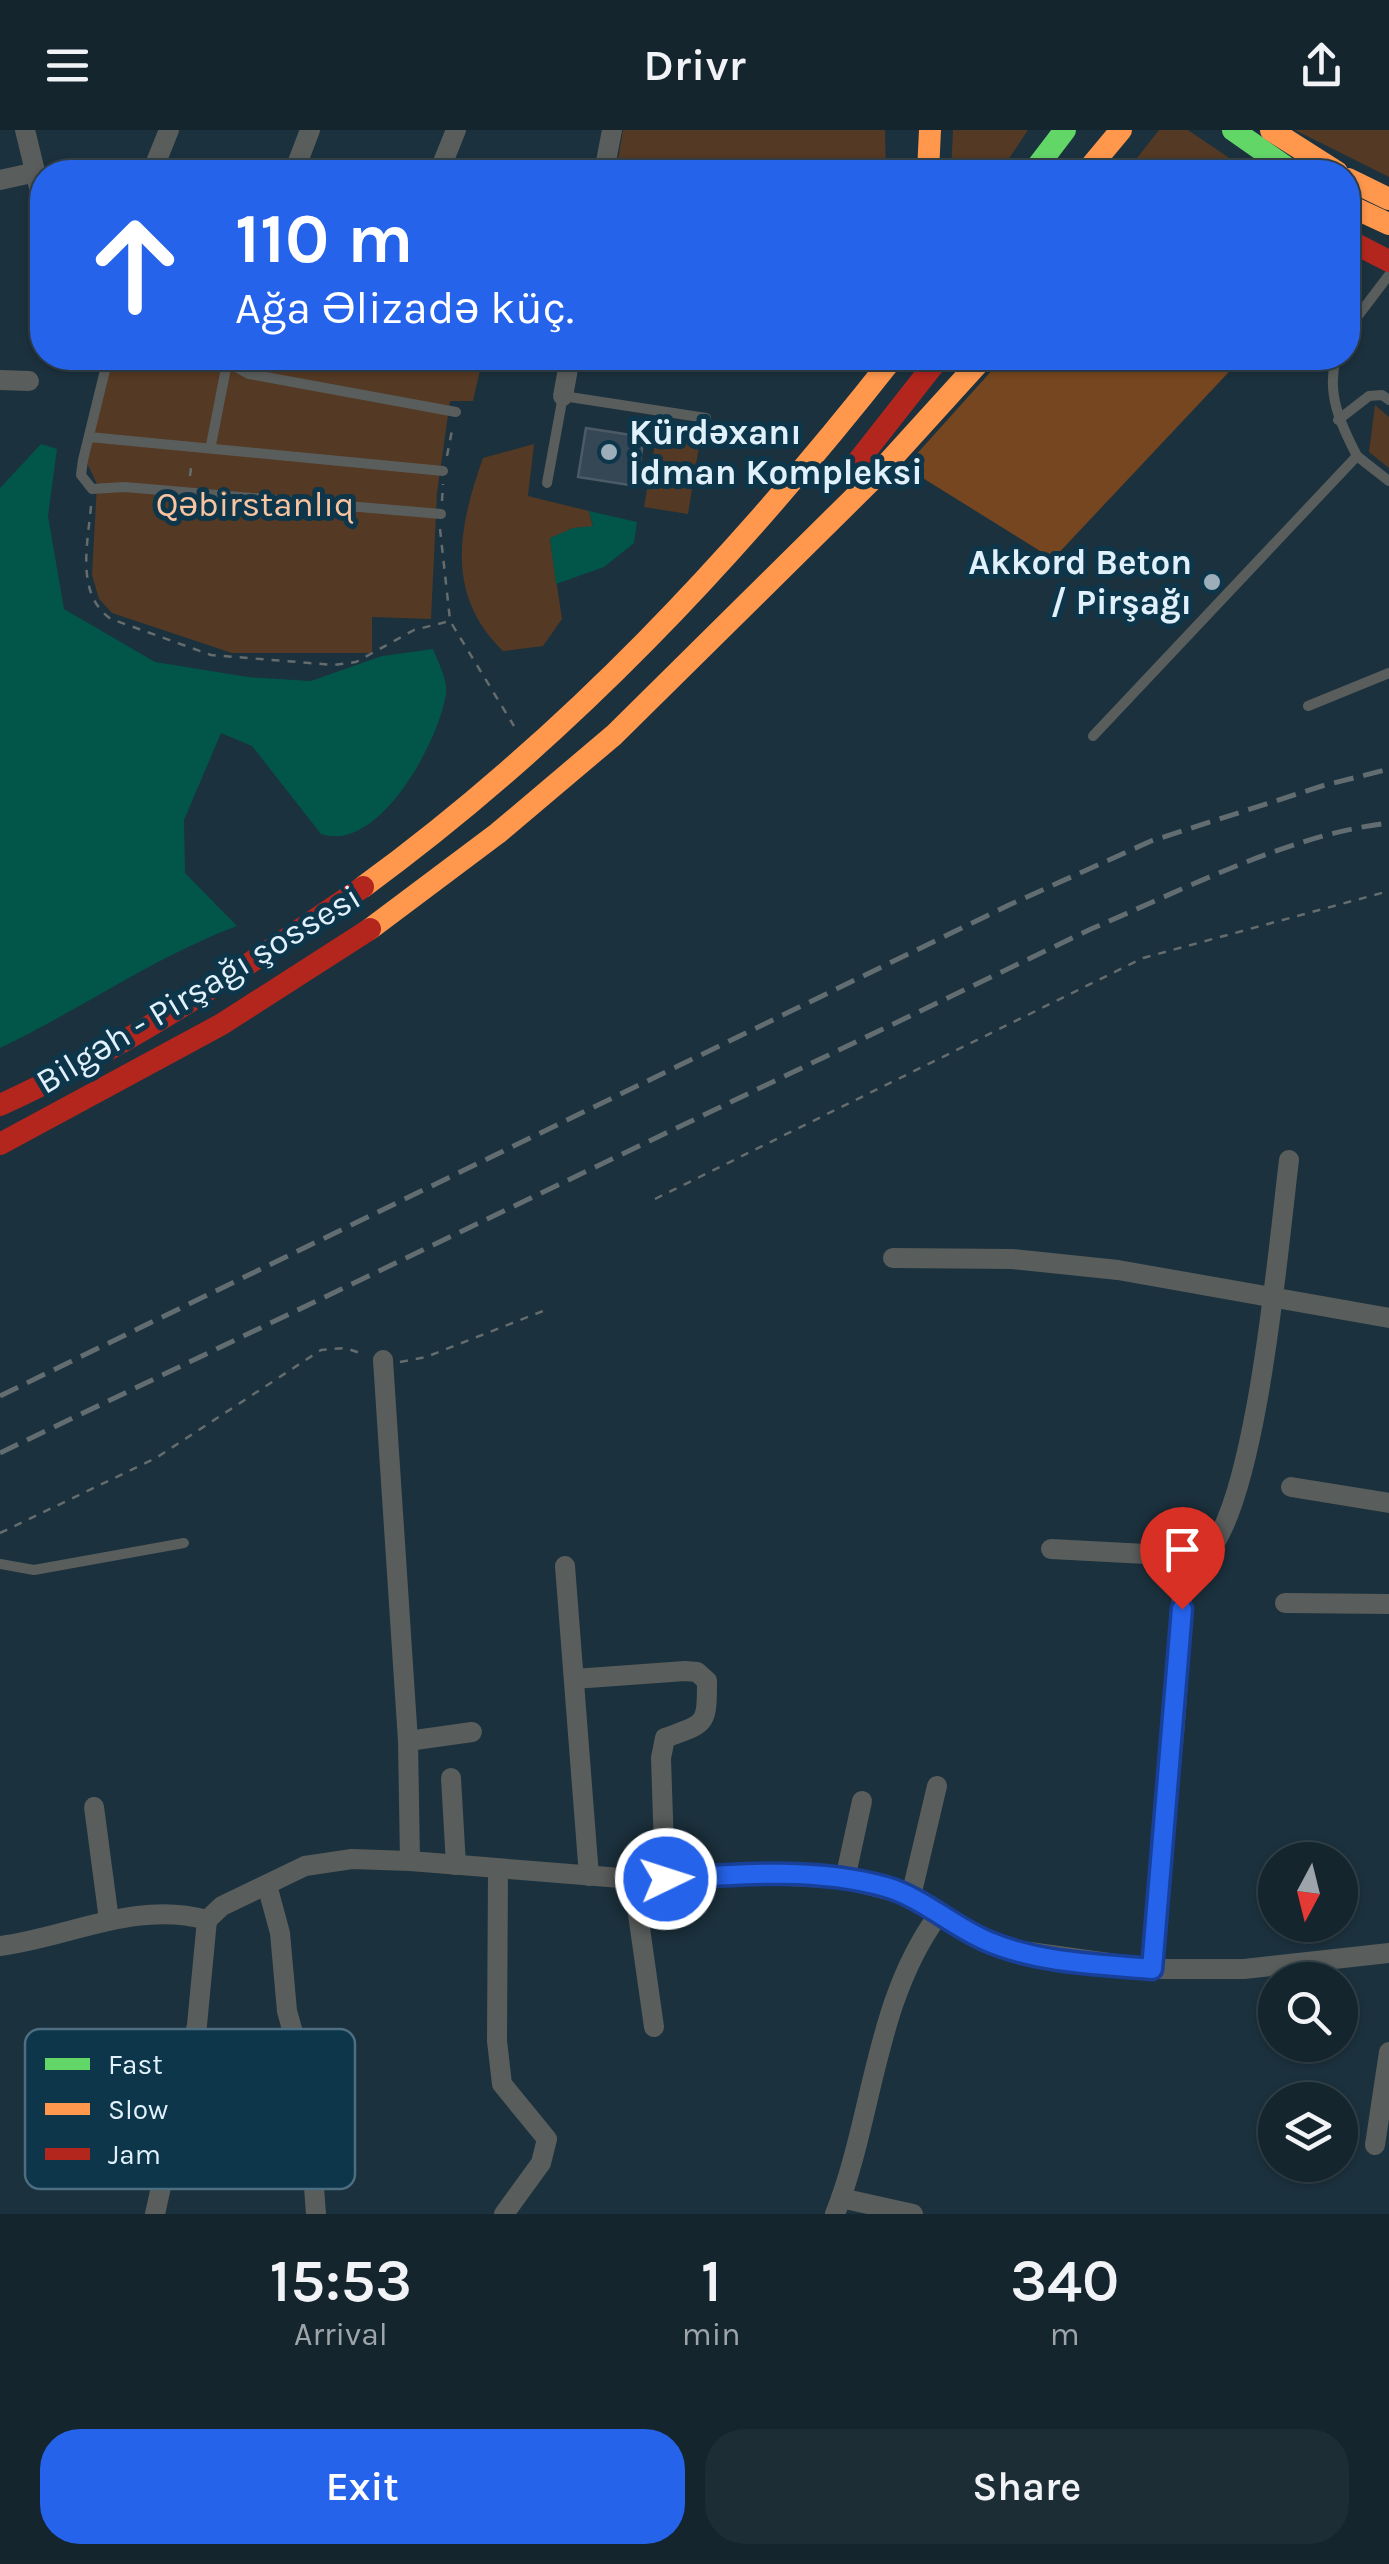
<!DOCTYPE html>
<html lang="en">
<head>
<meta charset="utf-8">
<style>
	:root { --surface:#14252e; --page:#1d2d36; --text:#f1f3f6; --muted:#9da5aa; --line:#33424a; --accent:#2563eb }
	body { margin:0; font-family:Karla,sans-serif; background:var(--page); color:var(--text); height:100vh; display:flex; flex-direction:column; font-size:38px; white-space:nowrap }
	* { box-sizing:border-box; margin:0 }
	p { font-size:32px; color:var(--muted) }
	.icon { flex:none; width:55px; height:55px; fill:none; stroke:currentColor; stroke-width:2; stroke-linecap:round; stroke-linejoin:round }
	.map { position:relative; height:2084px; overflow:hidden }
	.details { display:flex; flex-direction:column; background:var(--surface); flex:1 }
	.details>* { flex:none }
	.guide { position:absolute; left:30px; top:30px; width:1330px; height:210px; border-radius:40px; box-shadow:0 2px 8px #0004,0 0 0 2px var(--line); background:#2563eb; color:#fff; overflow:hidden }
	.needle { width:65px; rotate:187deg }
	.tools { position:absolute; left:1258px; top:1712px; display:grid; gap:20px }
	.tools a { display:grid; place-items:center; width:100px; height:100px; border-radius:50%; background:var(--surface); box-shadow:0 2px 8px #0004,0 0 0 2px var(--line); font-size:50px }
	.pin { position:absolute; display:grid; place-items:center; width:85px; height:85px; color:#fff; margin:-102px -42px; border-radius:50% 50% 50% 0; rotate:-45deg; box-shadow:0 0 10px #0007 }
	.pin .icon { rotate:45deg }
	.me { position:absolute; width:110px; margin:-55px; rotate:86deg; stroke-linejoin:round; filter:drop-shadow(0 0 8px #0008) }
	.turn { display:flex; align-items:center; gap:35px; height:210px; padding:0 40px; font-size:45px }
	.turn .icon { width:130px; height:130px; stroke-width:2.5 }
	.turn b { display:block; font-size:70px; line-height:85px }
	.eta { display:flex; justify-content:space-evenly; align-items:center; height:170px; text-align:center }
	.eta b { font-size:60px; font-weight:600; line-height:70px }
	.primary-button { display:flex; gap:20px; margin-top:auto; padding:20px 40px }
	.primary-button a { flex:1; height:115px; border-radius:40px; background:var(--accent); color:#fff; font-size:40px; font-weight:600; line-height:115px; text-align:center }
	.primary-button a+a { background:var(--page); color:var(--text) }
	header { display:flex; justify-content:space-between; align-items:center; height:130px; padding:0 40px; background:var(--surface); font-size:45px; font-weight:600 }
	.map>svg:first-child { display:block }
	.green { fill:#543924 }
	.forest { fill:#75461f }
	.water { fill:#025649 }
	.building { fill:#354655; stroke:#4c5a66; stroke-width:2.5 }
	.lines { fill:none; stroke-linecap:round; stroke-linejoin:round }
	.path { stroke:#646c6d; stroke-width:2.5; stroke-dasharray:8 8; stroke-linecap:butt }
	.lane { stroke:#595d5b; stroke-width:10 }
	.street { stroke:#595d5b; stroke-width:20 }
	.fast { stroke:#63d668; stroke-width:22 }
	.slow { stroke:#ff974d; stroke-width:22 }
	.jam { stroke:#b3261e; stroke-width:22 }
	.rail { stroke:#626d71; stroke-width:5; stroke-dasharray:20 10; stroke-linecap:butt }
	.route-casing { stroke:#184099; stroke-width:25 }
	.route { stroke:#2563eb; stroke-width:18 }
	.poi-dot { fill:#9baeb9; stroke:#0d364b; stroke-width:4 }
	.labels { text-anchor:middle; stroke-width:10; stroke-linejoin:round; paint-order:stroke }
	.poi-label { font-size:35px; font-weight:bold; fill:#e0f1fc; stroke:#0d364b; text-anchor:start }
	.park-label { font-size:35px; fill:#f9c4a0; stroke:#0d364b }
	.street-label { font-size:35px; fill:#e0f1fc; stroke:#0d364b }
	.key { fill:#0d364b; stroke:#4c6e80; stroke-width:2.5 }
	.key-label { font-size:28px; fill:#e0f1fc }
</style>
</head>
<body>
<header><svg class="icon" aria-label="menu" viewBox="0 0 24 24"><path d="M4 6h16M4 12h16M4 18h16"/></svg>Drivr<svg class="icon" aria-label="share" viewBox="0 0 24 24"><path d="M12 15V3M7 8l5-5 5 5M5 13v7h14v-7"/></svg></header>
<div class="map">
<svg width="1389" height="2084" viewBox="0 0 1389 2084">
	<rect width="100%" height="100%" fill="#1b313d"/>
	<!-- green -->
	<g class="green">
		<polygon points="623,0 885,0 886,42 616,42"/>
		<polygon points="953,0 1028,0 1000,42 951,42"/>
		<polygon points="1159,0 1188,0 1250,42 1126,42"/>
		<polygon points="1295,0 1389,0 1389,47"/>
		<polygon points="112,228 440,228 481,236 473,271 450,271 437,363 431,489 372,487 372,523 232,523 112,483 99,469 92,445 97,354 87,333"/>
		<polygon points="1375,275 1389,287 1389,338 1369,322"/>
		<polygon points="659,290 702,298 688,384 644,377"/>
		<path d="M534 314 528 366 589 381 593 397 573 398 550 409 562 489 543 516 503 521C445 465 458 398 483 328Z"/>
	</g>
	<!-- forest -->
	<polygon class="forest" points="1003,228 1242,228 1053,429 905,337"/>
	<!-- water -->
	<g class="water">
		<path d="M41 314 57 319 48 386 64 479 155 532 248 547 311 551 382 526 433 519C438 532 448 550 446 564 439 611 379 724 321 704L252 616 221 603 184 690 185 743 237 796C154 827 80 880 0 918V358Z"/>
		<polygon points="589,381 637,392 634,413 604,437 556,454 550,408 573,398 593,396"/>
	</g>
	<!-- building -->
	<polygon class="building" points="586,298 644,307 636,356 578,347"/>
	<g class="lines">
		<!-- path -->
		<g class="path">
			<polyline points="447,326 453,295"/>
			<polyline points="190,346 192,330"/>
			<polyline points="442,371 443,354"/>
			<path d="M91 376C88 413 75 464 111 489L211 525 334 535 356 532 414 500 450 491 514 596"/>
			<polyline points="440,399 450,490"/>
			<polyline points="655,1069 1143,828 1389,761"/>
			<polyline points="400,1232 426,1227 543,1181"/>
			<polyline points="0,1403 156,1328 321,1220 345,1218 363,1224"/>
		</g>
		<!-- lane -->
		<g class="lane">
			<polyline points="1348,199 1389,145"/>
			<polyline points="108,228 83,330 81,345 92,359 125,357 441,384"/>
			<polyline points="219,228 249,244 456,282"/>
			<polyline points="1338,290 1369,266 1382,265 1389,270"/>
			<polyline points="89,307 443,341"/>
			<polyline points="211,315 228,228"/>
			<polyline points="1357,326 1389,351"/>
			<polyline points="547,353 563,266 706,288"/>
			<polyline points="1308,576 1389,543"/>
			<path d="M1093 606 1357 326C1341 295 1326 264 1336 228"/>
			<polyline points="0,1434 34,1440 184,1413"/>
		</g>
		<!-- street -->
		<g class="street">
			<polyline points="25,0 42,70"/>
			<polyline points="152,42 169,0"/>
			<polyline points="294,42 310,0"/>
			<polyline points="439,42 456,0"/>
			<polyline points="604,42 612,0"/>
			<polyline points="0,50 36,42"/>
			<polyline points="0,250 29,251"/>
			<polyline points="563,266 570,228"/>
			<polyline points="893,1128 1012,1129 1118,1140 1389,1188"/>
			<polyline points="383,1230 408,1611 410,1731"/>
			<polyline points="1291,1357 1389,1373"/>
			<polyline points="1051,1419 1184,1426"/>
			<polyline points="565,1436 589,1746"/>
			<polyline points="1285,1473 1389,1474"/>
			<path d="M574 1549 685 1541 697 1542 707 1551C707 1596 706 1593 665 1608L661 1628 665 1749"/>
			<polyline points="408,1611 472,1602"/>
			<polyline points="451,1648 456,1735"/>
			<polyline points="94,1677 109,1790"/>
			<polyline points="498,1741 497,1911 502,1954 547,2009 541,2033 504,2084"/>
			<polyline points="633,1749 654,1897"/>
			<polyline points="845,1749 862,1671"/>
			<polyline points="267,1755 280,1803 287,1881 306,1950 316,2084"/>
			<polyline points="911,1766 937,1656"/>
			<polyline points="207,1790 222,1776 305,1736 352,1729 410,1731 633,1749 770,1745 845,1749 911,1766 968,1802 1015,1820 1152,1839 1244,1839 1389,1823"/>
			<path d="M0 1816C70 1807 136 1770 207 1790"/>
			<path d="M1152 1839 1176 1581 1184 1426 1205 1425C1257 1377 1279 1109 1289 1030"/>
			<polyline points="1375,2015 1389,1922"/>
			<polyline points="841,2068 913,2084"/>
			<polyline points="155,2084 197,1895 207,1790"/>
			<path d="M835 2084C874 1985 874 1872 939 1784"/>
		</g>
		<!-- fast -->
		<g class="fast">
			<polyline points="1233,0 1293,42"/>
			<polyline points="1033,42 1065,0"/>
		</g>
		<!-- slow -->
		<g class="slow">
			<polyline points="1271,0 1337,42"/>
			<polyline points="928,42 930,0"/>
			<polyline points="1086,42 1121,0"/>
			<polyline points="1348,49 1389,69"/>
			<polyline points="1348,75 1389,94"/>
			<path d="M363 757C567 608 737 426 893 228"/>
			<polyline points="370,799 498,703 614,605 874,348 983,228"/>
		</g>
		<!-- jam -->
		<g class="jam">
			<polyline points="1348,110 1389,131"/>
			<polyline points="851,340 939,228"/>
			<path d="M0 975C128 917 247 836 363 757"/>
			<polyline points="0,1014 222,894 370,799"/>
		</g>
		<!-- rail -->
		<g class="rail">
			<polyline points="0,1266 1009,775 1151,711 1322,656 1389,639"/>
			<path d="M0 1323 1091 799C1183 760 1290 704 1389 693"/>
		</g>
	</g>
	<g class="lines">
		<!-- route casing -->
		<g class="route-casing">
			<path id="route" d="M666 1749C737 1744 816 1737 886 1757 923 1768 952 1796 987 1811 1038 1833 1097 1834 1152 1839L1182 1479"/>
		</g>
		<!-- route -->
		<use href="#route" class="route"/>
	</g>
	<!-- markers -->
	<g class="poi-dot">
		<circle cx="609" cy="322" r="10"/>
		<circle cx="1212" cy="452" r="10"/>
	</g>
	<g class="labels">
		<!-- poi labels -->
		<g class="poi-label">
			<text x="629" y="314">Kürdəxanı<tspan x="629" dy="40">İdman Kompleksi</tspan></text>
			<text x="1192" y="444" text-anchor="end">Akkord Beton<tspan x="1192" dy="40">/ Pirşağı</tspan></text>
		</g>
		<!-- park labels -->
		<g class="park-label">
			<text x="255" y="386">Qəbirstanlıq</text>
		</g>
		<!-- street labels -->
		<g class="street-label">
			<text transform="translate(198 859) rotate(-31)" y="12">Bilgəh - Pirşağı şossesi</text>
		</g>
	</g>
	<!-- legend -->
	<rect x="25" y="1899" width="330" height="160" rx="15" class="key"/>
	<rect x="45" y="1928" width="45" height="12" fill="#63d668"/>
	<rect x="45" y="1973" width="45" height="12" fill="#ff974d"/>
	<rect x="45" y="2018" width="45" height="12" fill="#b3261e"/>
	<g class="key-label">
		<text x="108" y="1944">Fast</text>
		<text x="108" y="1989">Slow</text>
		<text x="108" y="2034">Jam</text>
	</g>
</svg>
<div class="tools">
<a><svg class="needle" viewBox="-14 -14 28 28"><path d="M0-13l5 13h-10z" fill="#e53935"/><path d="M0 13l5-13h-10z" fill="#9da5aa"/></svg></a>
<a><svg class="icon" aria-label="search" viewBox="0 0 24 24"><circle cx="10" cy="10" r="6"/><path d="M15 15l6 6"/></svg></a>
<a><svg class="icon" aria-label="layers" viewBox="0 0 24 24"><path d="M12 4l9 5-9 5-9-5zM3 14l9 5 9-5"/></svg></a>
</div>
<div class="pin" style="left:1182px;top:1479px;background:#d93025"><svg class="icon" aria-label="arrive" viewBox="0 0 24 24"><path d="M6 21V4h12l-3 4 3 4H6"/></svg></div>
<svg class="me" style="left:666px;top:1749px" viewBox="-20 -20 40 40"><circle r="17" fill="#2563eb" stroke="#fff" stroke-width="3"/><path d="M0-11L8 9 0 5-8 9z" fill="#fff"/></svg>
<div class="guide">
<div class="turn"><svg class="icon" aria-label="ahead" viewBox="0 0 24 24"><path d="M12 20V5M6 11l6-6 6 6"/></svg><div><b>110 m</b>Ağa Əlizadə küç.</div></div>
</div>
</div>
<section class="details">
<div class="eta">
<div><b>15:53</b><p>Arrival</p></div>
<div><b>1</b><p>min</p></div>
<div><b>340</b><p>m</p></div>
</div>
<div class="primary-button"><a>Exit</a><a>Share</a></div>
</section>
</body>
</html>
